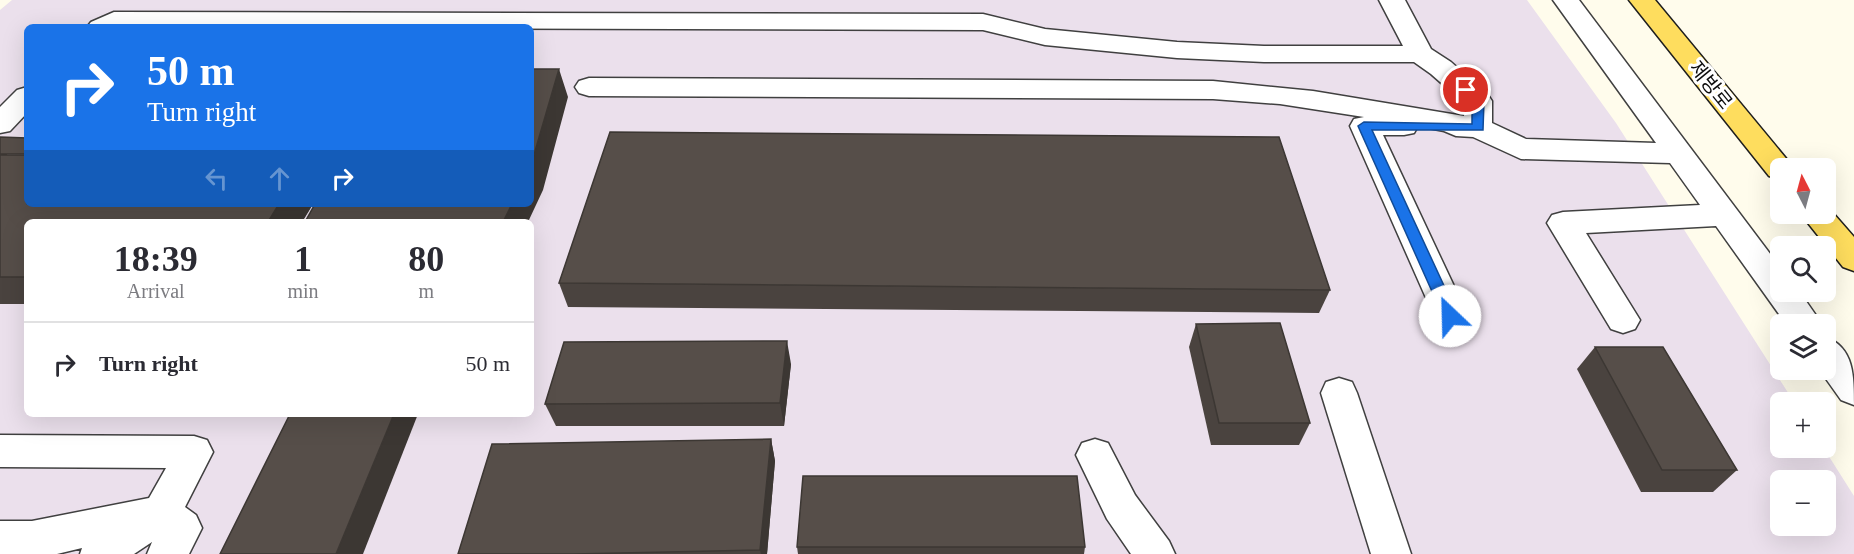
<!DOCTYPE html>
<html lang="en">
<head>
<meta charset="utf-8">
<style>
	:root { --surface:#fff; --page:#f2f2f3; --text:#2b2b33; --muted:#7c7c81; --line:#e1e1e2 }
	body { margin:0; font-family:"Times New Roman","Noto Sans KR",serif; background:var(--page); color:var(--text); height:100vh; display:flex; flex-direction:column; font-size:22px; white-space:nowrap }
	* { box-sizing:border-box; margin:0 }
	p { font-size:20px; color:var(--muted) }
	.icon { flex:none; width:33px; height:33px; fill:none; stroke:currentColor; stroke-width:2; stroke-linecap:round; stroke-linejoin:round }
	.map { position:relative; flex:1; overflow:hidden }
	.drawer { position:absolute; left:24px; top:219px; width:510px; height:198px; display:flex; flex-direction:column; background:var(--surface); border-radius:9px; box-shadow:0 6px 24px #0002 }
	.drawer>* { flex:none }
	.guide { position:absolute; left:24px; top:24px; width:510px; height:183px; border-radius:9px; box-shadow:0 6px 24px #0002; background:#1a73e8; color:#fff; overflow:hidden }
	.needle { width:39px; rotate:354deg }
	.tools { position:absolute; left:1770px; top:158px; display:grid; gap:12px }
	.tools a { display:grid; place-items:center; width:66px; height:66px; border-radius:9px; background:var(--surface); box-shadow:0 6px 24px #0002; font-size:30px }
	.pin { position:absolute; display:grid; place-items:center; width:51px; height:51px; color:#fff; margin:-26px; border:3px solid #fff; border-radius:50%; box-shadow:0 2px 6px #0007 }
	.me { position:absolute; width:66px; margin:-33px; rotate:336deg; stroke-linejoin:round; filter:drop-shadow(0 0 4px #0008) }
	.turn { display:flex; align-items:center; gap:21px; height:126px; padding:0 24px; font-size:27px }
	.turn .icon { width:78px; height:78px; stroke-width:2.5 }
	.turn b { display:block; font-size:42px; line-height:51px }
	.lanes { display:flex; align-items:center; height:57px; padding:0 24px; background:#0003; justify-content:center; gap:30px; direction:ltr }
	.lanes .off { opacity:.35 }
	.eta { display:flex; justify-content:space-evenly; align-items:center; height:102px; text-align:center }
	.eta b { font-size:36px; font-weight:600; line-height:42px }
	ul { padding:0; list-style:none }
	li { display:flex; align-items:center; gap:18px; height:84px; padding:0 24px; border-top:2px solid var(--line) }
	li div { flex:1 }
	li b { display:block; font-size:22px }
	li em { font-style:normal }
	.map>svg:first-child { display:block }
	.industrial { fill:#ebe0ec; fill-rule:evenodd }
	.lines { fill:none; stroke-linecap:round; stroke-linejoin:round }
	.minor-casing { stroke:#404040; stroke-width:3 }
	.major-casing { stroke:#1e1e1e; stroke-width:3 }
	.minor { fill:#fff; fill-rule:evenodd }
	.major { fill:#fedd5e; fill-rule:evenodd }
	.wall { fill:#4a433f }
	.shaded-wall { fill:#3c3733 }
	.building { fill:#564e49; stroke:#3c3733; stroke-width:1.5 }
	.route { fill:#1a73e8; stroke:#114b97; stroke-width:1.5 }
	.labels { text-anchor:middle; stroke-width:6; stroke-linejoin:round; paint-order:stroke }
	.street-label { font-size:20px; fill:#0d0d0d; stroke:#fff }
</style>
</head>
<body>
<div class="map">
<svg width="1854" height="554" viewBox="0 0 1854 554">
	<rect width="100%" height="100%" fill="#fffcec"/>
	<!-- industrial -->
	<path class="industrial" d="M12 0H1527L1616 123 1794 402H1780V447H1823L1854 496V554H0V10ZM27 27H531V204H27ZM27 222H531V414H27ZM1780 480H1826V525H1780Z"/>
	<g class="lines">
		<!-- minor casing -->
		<g class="minor-casing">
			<g id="minor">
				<polygon points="1379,0 1405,0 1431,49 1451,62 1488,95 1492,101 1492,123 1526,139 1656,143 1553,0 1579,0 1780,267 1780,291 1799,291 1822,324 1786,324 1716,226 1586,233 1640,320 1635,329 1623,333 1611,329 1547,223 1552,215 1563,212 1700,205 1670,163 1521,159 1473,137 1456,136 1444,131 1418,126 1414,133 1404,135 1383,135 1468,316 1463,325 1451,329 1439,325 1434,316 1350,126 1354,119 1364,117 1280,104 1213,99 589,96 579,93 575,87 579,81 589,78 1213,81 1313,91 1464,116 1464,103 1431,74 1414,62 1264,62 1177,58 1045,45 983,30 87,27 91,22 114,12 983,14 1045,29 1177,42 1264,46 1403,46"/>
				<polygon points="27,87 27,113 10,131 0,133 0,107 17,90"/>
				<path d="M1826 337C1854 348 1854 376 1854 405L1841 400 1819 369H1826Z"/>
				<polygon points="1339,378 1352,382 1357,393 1411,554 1371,554 1321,393 1326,382"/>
				<polygon points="0,435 194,436 207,440 213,452 185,507 196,515 202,528 189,554 147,554 152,542 134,554 80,554 82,548 57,554 0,554 0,521 32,521 149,498 166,468 0,467"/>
				<polygon points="1095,439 1108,443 1135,495 1169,541 1175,554 1131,554 1107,519 1076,455 1082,443"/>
			</g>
		</g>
		<!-- major casing -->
		<g class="major-casing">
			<g id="major">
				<polygon points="1629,0 1655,0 1794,168 1780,168 1780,179 1769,176"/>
				<polygon points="1826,205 1854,237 1854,271 1843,267 1800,213 1826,213"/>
			</g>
		</g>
		<!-- minor -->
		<use href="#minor" class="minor"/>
		<!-- major -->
		<use href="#major" class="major"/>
	</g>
	<!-- wall -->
	<g class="wall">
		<polygon points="0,137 27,204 313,204 302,222 27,222 27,304 0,304"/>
		<polygon points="559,283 1330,290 1319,313 568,307"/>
		<polygon points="1196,324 1310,423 1299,445 1211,445 1189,347"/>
		<polygon points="1595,347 1737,470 1713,492 1641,492 1577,369"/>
		<polygon points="791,364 784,426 556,426 545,404"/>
		<polygon points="771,439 775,461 767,554 458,554"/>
		<polygon points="797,547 1085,547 1084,554 798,554"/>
	</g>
	<!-- shaded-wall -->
	<g class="shaded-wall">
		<polygon points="559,69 568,97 543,190 528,222 503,222 512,204 531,204 531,165"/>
		<polygon points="279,204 313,204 302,222 268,222"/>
		<polygon points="787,341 791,364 784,426 780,403"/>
		<polygon points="394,414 418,414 363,554 336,554"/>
		<polygon points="771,439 775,461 767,554 761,554 760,550"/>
	</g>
	<!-- building -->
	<g class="building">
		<polygon points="531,69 559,69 531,165"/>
		<polygon points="610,132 1279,137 1330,290 559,283"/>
		<polygon points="0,137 27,138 27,154 0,154"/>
		<polygon points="0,155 27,155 27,204 279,204 268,222 27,222 27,277 0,277"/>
		<polygon points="315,204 512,204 503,222 305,222"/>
		<polygon points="1280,323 1310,423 1219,423 1196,324"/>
		<polygon points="787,341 780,403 545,404 564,342"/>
		<polygon points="1595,347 1663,347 1737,470 1662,470"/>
		<polygon points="290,414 394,414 336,554 220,554"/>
		<polygon points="771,439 760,550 574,554 458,554 492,444"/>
		<polygon points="803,476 1077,476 1085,547 797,547"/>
	</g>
	<!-- route -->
	<polygon class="route" points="1466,86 1484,101 1483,130 1372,130 1458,316 1450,321 1443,316 1358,126 1364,122 1472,124 1472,102 1460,90"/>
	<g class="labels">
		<!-- street labels -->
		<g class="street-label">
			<text transform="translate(1711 85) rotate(51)" y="7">제방로</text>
		</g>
	</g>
</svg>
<div class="tools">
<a><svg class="needle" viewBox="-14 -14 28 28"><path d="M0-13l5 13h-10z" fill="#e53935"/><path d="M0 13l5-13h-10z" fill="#7c7c81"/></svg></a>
<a><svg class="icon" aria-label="search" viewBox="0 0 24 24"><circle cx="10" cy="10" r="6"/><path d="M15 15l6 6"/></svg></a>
<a><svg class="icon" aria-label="layers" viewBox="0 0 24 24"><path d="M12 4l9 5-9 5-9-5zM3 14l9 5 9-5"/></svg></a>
<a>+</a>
<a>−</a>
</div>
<div class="pin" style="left:1466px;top:90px;background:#d93025"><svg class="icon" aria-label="arrive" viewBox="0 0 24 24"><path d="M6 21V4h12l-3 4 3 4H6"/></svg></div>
<svg class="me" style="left:1450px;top:316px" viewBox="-20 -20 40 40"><circle r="19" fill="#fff"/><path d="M0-13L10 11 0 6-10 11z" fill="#1a73e8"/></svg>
<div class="guide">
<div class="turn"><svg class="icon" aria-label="right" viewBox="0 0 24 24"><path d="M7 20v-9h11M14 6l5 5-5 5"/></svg><div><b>50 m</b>Turn right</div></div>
<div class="lanes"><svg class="icon off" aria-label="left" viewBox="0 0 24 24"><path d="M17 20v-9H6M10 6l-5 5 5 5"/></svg><svg class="icon off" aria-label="ahead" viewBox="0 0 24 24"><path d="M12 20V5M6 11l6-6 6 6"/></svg><svg class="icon" aria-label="right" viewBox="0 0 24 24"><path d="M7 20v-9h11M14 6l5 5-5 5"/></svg></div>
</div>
<section class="drawer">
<div class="eta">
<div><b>18:39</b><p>Arrival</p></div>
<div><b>1</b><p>min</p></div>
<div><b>80</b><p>m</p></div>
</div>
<ul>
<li><svg class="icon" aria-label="right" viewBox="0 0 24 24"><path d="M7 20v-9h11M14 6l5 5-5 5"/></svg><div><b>Turn right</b></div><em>50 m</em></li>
</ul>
</section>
</div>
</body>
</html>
